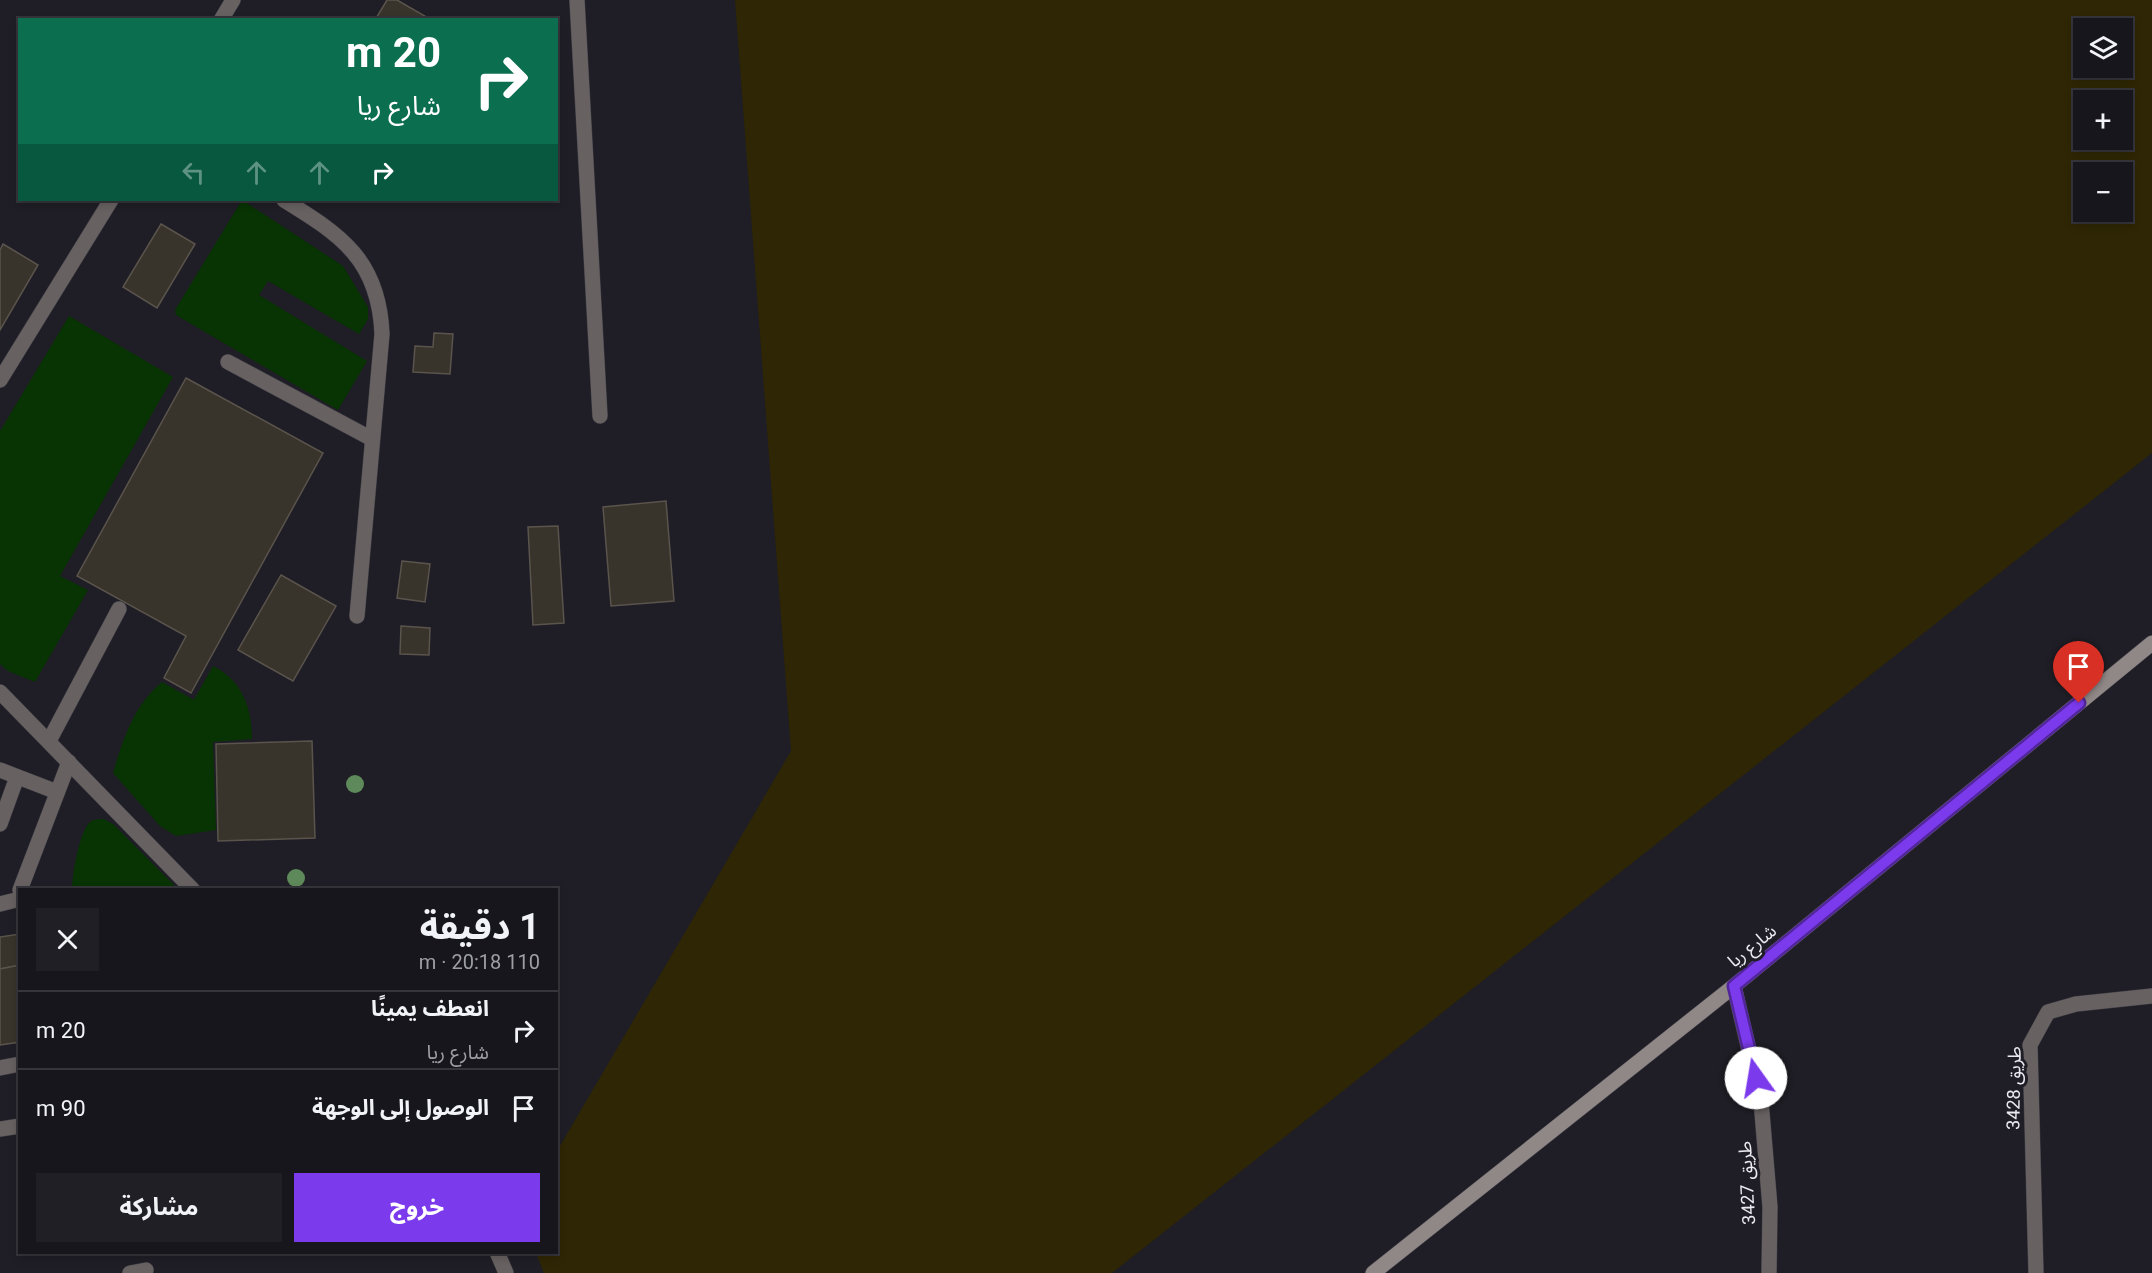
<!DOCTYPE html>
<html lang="ar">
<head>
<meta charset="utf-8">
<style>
	:root { --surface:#17161c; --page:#201f25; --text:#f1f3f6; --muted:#9e9fa3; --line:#36353b; --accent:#7c3aed }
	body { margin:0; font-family:Roboto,"Noto Sans Arabic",sans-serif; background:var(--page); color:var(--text); direction:rtl; height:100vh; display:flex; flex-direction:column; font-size:22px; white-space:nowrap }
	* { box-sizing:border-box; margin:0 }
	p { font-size:20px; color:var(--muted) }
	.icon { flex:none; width:33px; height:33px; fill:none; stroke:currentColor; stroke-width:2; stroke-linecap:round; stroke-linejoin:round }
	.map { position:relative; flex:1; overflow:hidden; direction:ltr }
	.sheet { position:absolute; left:18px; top:888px; width:540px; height:366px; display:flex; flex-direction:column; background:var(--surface); border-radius:0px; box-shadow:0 3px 9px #0003,0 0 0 2px var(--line); direction:rtl }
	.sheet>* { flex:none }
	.top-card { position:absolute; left:18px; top:18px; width:540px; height:183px; border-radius:0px; box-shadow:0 3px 9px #0003,0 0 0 2px var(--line); direction:rtl; background:#0b6e4f; color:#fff; overflow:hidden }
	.tools { position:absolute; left:2073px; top:18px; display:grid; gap:12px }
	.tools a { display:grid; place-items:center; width:60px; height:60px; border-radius:0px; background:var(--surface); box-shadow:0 3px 9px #0003,0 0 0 2px var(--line); font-size:30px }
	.pin { position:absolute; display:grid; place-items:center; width:51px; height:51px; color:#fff; margin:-62px -26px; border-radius:50% 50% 50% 0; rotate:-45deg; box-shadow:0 0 6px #0007 }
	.pin .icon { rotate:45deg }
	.me { position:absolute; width:66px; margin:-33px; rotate:347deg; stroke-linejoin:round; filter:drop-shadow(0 0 4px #0008) }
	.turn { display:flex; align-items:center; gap:21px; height:126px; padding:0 18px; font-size:27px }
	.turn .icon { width:78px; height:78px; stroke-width:2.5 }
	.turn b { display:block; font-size:42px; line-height:51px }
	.lanes { display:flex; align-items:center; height:57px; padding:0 18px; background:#0003; justify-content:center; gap:30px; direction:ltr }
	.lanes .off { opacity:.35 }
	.round { display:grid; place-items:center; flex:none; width:63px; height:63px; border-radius:0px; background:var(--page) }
	.overview { display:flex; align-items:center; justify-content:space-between; height:102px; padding:0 18px }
	h1 { font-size:36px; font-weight:700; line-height:45px }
	.cta { display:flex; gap:12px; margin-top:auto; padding:12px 18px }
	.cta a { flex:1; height:69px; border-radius:0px; background:var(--accent); color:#fff; font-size:24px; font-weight:700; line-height:69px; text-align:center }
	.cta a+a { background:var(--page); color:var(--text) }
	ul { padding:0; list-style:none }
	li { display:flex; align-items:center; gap:18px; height:78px; padding:0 18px; border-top:2px solid var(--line) }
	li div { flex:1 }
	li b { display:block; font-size:22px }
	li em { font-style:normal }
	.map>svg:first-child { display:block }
	.green { fill:#083302 }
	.sand { fill:#2e2604; fill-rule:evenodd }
	.building { fill:#38332b; stroke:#5a544c; stroke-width:1.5 }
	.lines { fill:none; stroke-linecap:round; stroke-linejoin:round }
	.lane-casing { stroke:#3c3b42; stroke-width:16 }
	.street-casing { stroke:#3c3b42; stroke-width:16 }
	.secondary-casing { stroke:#3c3b42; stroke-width:16 }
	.lane { stroke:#676161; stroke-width:15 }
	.street { stroke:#676161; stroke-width:15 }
	.secondary { stroke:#908787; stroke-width:15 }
	.tree { fill:#5e895a }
	.route-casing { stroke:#51269a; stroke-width:15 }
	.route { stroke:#7c3aed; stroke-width:10 }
	.labels { text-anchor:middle; stroke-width:6; stroke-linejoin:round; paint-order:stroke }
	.street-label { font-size:18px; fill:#ebeaf0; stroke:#1f1e26 }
</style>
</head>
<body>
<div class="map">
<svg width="2152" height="1273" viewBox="0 0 2152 1273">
	<rect width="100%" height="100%" fill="#1f1e26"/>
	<!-- green -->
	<g class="green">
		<polygon points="242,200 343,266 368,307 368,319 359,334 268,281 259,295 367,361 338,410 176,315 175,310"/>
		<polygon points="69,316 173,377 60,576 88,590 35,682 8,671 0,664 0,431"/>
		<path d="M213 666C243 681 252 709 252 739L213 742 216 830 176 836 160 826 113 773C123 739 134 705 162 682L194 700Z"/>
		<path d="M104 819 113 824 178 889H74L72 887C73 871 79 833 90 822 94 819 98 819 104 819Z"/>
	</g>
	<!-- sand -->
	<path class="sand" d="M735 0H2152V453L1112 1273H544L536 1253 556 1252 557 1151 791 751ZM2084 28H2122V68H2084ZM2084 100H2122V140H2084ZM2084 172H2122V212H2084Z"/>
	<!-- building -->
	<g class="building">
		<polygon points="387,0 397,0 430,19 375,20"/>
		<polygon points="161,224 195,244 157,308 123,287"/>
		<polygon points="3,244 38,265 0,330 0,250"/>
		<polygon points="434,333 453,334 450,374 413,372 415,346 433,347"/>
		<polygon points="186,378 323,453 191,693 164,678 186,636 77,576"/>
		<polygon points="666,501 674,601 611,606 603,507"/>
		<polygon points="558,526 564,623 533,625 528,527"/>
		<polygon points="402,561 430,564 425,602 397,598"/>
		<polygon points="281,575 336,606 293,681 238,650"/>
		<polygon points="401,626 430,628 429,655 400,654"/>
		<polygon points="312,741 315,838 218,841 216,744"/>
		<polygon points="20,934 20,965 0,969 0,937"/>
		<polygon points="20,965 20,1042 0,1045 0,969"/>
	</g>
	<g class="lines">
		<!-- lane casing -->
		<g class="lane-casing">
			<g id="lane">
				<polyline points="577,0 600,416"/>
				<polyline points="221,20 233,0"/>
				<path d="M284 200C341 235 379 260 382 334L357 616"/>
				<polyline points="228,362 372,439"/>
				<polyline points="0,380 111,200"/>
				<polyline points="0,692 193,890"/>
				<polyline points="49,741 119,609"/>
				<polyline points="0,770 57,792"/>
				<polyline points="0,824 17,777"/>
				<polyline points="20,890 69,762"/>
				<polyline points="0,904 20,899"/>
				<polyline points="0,1068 20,1064"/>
				<polyline points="0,1129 20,1126"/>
				<polyline points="497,1252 506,1273"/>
				<polyline points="130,1273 146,1270"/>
			</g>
		</g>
		<!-- street casing -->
		<g class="street-casing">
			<g id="street">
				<polyline points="1734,986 1761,1101 1770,1207 1769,1273"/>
				<polyline points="2036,1273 2030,1045 2048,1012 2076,1004 2152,996"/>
			</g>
		</g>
		<!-- secondary casing -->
		<g class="secondary-casing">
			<polyline id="secondary" points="1373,1273 1734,986 2152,643"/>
		</g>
		<!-- lane -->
		<use href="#lane" class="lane"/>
		<!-- street -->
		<use href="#street" class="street"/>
		<!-- secondary -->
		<use href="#secondary" class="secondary"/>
	</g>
	<!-- trees -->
	<g class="tree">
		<circle cx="355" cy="784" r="9"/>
		<circle cx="296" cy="878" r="9"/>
	</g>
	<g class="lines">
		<!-- route casing -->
		<g class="route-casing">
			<polyline id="route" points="1756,1078 1734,986 2079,703"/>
		</g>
		<!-- route -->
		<use href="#route" class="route"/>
	</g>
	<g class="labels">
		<!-- street labels -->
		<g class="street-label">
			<text transform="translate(1752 946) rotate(-39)" y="6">شارع ريا</text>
			<text transform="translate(2014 1088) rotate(-89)" y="6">طريق 3428</text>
			<text transform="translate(1747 1183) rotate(-93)" y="6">طريق 3427</text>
		</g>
	</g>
</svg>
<div class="tools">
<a><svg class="icon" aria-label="layers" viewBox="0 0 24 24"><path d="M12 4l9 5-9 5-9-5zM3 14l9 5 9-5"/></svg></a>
<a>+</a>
<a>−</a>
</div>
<div class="pin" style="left:2079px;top:703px;background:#d93025"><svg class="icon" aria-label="arrive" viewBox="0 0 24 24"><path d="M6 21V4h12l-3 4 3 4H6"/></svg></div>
<svg class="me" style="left:1756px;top:1078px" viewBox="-20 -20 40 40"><circle r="19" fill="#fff"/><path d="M0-13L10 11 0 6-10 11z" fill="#7c3aed"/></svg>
<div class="top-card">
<div class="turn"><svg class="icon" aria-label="right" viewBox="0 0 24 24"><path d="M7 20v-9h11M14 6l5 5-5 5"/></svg><div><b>20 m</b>شارع ريا</div></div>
<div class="lanes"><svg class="icon off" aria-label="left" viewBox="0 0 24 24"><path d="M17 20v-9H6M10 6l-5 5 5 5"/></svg><svg class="icon off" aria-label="ahead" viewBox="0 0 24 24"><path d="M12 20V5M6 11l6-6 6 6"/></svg><svg class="icon off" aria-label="ahead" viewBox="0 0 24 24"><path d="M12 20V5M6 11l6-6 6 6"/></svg><svg class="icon" aria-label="right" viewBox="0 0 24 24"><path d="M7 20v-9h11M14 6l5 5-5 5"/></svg></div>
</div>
<section class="sheet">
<div class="overview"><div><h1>1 دقيقة</h1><p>110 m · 20:18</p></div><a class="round"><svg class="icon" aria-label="close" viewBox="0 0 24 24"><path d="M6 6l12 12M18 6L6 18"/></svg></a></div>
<ul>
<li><svg class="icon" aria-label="right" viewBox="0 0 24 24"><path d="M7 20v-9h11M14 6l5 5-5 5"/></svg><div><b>انعطف يمينًا</b><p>شارع ريا</p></div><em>20 m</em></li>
<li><svg class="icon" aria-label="arrive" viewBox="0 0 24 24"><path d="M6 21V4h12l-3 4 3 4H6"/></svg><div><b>الوصول إلى الوجهة</b></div><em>90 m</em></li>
</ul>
<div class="cta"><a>خروج</a><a>مشاركة</a></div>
</section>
</div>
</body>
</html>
